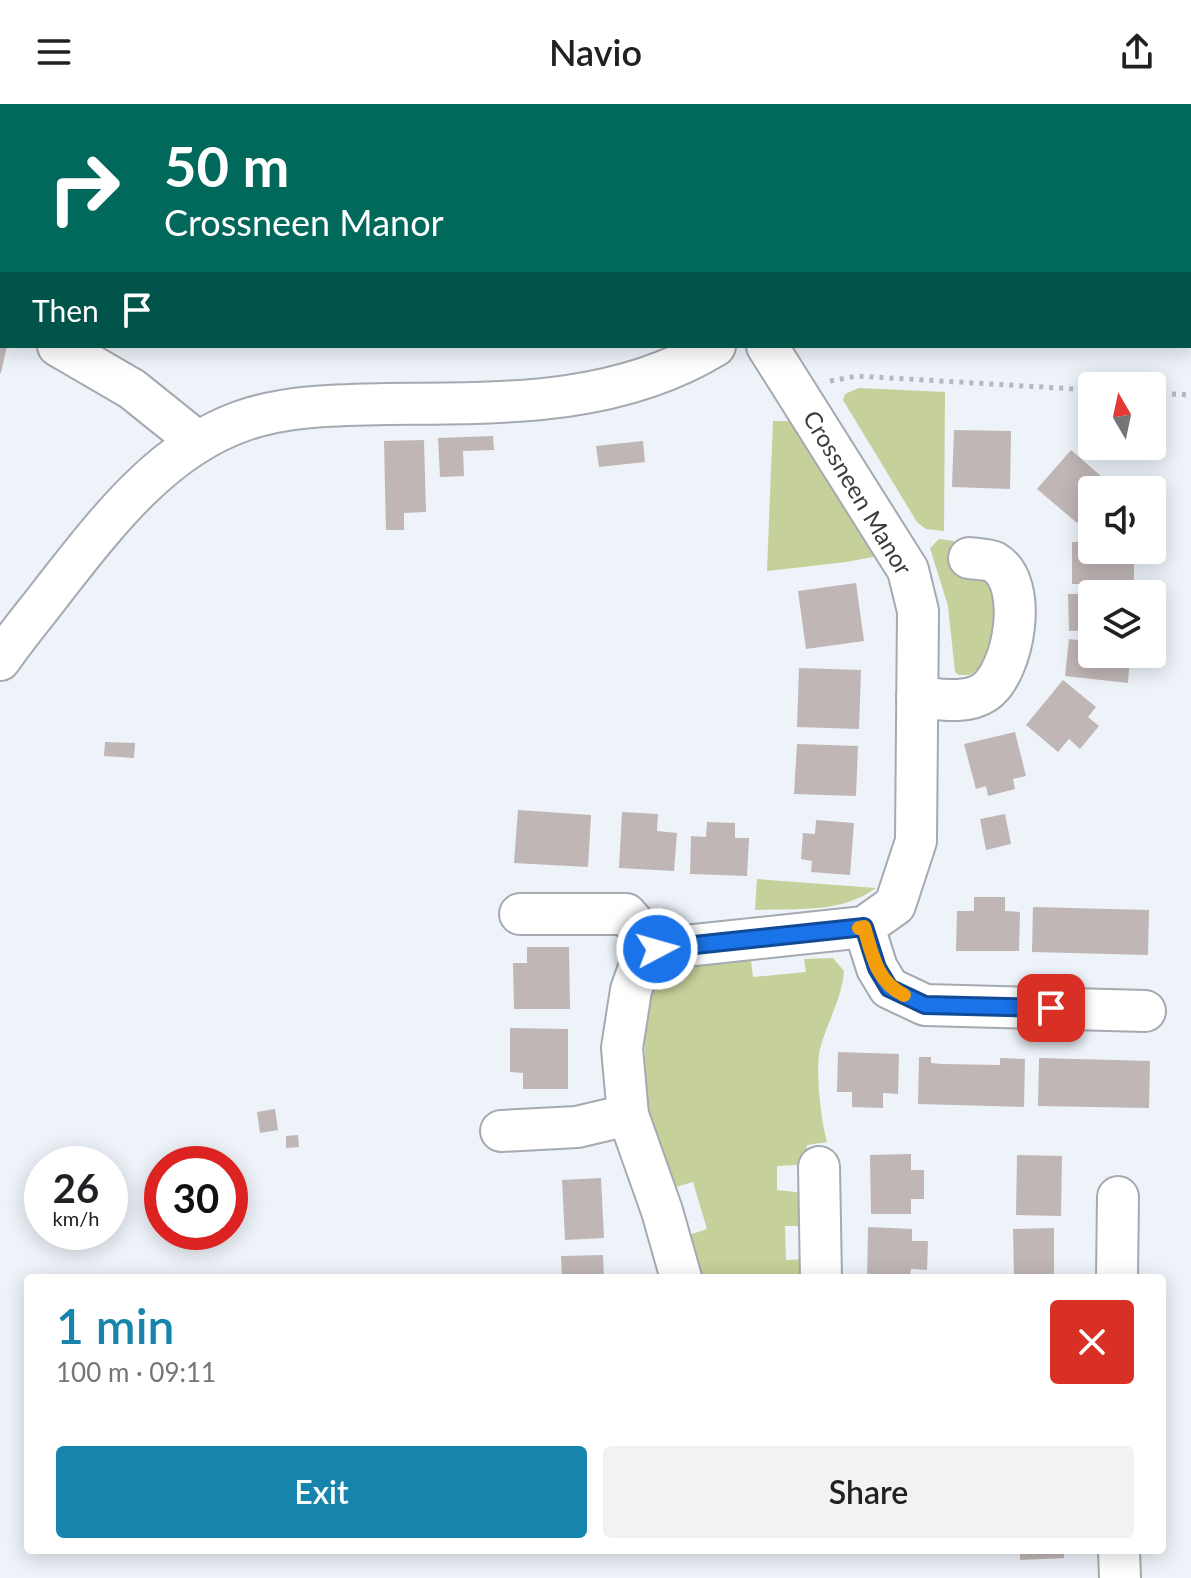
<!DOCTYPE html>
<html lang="en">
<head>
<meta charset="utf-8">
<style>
	:root { --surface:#fff; --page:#f2f2f2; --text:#202124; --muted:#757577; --accent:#1684ac }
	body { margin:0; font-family:Lato,sans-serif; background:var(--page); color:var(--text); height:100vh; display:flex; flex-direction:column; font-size:30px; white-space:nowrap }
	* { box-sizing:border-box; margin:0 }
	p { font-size:26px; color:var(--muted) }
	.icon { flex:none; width:44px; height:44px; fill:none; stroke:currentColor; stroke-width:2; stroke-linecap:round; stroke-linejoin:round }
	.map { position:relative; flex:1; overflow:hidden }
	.sheet { position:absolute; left:24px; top:1170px; width:1142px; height:280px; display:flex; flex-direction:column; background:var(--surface); border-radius:8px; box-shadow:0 4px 20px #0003 }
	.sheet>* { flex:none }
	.top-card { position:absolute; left:0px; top:0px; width:1192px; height:244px; box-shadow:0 4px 20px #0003; background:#00695c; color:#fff; overflow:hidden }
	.needle { width:52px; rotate:351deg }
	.controls { position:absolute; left:1078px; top:268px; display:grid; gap:16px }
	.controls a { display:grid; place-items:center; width:88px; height:88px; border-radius:8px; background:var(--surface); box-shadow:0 4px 20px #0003; font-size:40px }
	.speed { position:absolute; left:24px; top:1042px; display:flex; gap:16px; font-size:40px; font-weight:700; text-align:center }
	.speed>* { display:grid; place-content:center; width:104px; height:104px; border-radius:50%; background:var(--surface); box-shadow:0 4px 20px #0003; line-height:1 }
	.speed small { font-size:20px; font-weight:400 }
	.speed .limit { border:12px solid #d22; background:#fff; color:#111 }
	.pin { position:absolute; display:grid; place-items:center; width:68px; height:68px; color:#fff; margin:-34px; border-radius:16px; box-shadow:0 4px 12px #0006 }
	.me { position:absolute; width:88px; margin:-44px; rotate:84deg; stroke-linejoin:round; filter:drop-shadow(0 0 6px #0008) }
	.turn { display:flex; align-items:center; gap:28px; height:168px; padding:0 32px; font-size:36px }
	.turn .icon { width:104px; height:104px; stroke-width:2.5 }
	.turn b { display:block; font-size:56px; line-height:68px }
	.then { display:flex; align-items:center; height:76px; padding:0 32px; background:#0003; gap:16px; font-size:30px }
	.round { display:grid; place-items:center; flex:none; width:84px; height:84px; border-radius:8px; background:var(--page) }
	.overview { display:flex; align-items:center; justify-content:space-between; height:136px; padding:0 32px }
	h1 { font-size:48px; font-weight:600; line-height:60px; color:var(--accent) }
	.action { display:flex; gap:16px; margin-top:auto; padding:16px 32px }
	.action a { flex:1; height:92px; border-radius:8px; background:var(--accent); color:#fff; font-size:32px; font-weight:600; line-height:92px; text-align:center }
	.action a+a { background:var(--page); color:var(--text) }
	header { display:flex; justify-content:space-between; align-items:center; height:104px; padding:0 32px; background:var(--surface); font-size:36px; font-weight:600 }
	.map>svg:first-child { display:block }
	.green { fill:#c5d09a }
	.building { fill:#bfb6b5 }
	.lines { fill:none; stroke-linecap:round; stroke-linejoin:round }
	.minor-casing { stroke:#a4aab0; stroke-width:44 }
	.path { stroke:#b4b9be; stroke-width:5; stroke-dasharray:4 6; stroke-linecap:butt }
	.minor { stroke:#fff; stroke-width:40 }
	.route-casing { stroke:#114b97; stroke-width:20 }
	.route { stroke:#1a73e8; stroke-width:14 }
	.slow { stroke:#f59e0b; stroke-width:14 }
	.labels { text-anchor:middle; stroke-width:6; stroke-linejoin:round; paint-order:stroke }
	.street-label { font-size:24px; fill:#3a3d3f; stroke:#fff }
</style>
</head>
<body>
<header><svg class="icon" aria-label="menu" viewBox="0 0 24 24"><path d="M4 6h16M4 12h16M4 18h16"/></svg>Navio<svg class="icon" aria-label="share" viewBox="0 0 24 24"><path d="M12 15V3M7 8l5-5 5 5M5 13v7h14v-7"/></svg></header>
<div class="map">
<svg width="1191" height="1474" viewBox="0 0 1191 1474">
	<rect width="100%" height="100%" fill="#edf3f9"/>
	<!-- green -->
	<g class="green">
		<polygon points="859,284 945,288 944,427 926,425 917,418 843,296 845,290"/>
		<polygon points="773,317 790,317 878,452 846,458 767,467"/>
		<polygon points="939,435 954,437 955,466 1000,479 992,558 969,571 959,571 955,568 948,502 930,444"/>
		<path d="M757 775 876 784C840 810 798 804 755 806Z"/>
		<path d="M750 849 753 873 806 868 804 855 833 854 844 867C842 895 827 918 820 945 815 965 821 1017 827 1038L807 1041 805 1056 796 1061 777 1062V1086L804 1089 809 1122H785L786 1156 807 1155 809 1174H699L686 1132 707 1125 693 1078 672 1084 646 998 644 917 648 878 675 861Z"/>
	</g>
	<!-- building -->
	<g class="building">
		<polygon points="0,242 7,242 1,269 0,269"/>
		<polygon points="954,326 1011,327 1010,385 952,383"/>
		<polygon points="493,332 494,346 463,347 464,372 440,373 438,334"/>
		<polygon points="424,336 426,408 404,409 404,426 386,426 384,337"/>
		<polygon points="643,337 645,358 599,363 596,342"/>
		<polygon points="1071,346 1110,380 1105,386 1092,386 1092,401 1077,419 1037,385"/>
		<polygon points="1072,438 1092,438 1092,446 1134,446 1134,481 1072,480"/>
		<polygon points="856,479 864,537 806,545 798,487"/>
		<polygon points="1068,490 1092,490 1092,526 1069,527"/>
		<polygon points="1069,535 1092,538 1092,550 1130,550 1128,579 1065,572"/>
		<polygon points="799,564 861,566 859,625 797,623"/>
		<polygon points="1063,576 1096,603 1088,613 1099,622 1080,645 1069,635 1058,648 1026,621"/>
		<polygon points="1015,628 1026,672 1013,675 1015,685 988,692 986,682 976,685 964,640"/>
		<polygon points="105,638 135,639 134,654 104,652"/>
		<polygon points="797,640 858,642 856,692 794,690"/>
		<polygon points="518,706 591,711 588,763 514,759"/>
		<polygon points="622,708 658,710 657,727 677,729 674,767 619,764"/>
		<polygon points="1005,710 1011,740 986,746 980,715"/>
		<polygon points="816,716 854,719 850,771 811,768 812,757 801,755 803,729 815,730"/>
		<polygon points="707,718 735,719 735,734 749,734 747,772 690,770 691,732 706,733"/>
		<polygon points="974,793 1005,793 1005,807 1020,808 1019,847 956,847 957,807 974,807"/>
		<polygon points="1033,803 1149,806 1148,851 1032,848"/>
		<polygon points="527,843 569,843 570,905 514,905 513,859 527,859"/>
		<polygon points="510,924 568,925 568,985 523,985 523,969 510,968"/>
		<polygon points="838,948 899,950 898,990 883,989 883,1004 852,1003 852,988 837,988"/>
		<polygon points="919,953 931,953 931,959 942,960 1000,961 1000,954 1025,955 1024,1003 918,1000"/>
		<polygon points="1039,954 1150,957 1149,1004 1038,1002"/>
		<polygon points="275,1005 278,1026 260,1029 257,1008"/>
		<polygon points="298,1031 299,1043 286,1044 286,1032"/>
		<polygon points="911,1050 911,1066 924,1066 924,1095 911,1095 911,1110 871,1110 870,1051"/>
		<polygon points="1017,1051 1062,1052 1061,1112 1016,1111"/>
		<polygon points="601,1074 604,1134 565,1136 562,1076"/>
		<polygon points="868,1123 912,1125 912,1137 928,1137 927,1166 911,1165 910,1174 867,1174"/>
		<polygon points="1054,1124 1054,1174 1014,1174 1013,1125"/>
		<polygon points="603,1151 604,1174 562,1174 561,1152"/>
		<polygon points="1020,1446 1064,1446 1064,1454 1020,1456"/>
	</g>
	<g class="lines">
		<!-- minor casing -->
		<g class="minor-casing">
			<g id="minor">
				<polyline points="895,2 895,0"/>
				<polyline points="0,209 2,210"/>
				<polyline points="58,242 132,285 198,338"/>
				<path d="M0 556C17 531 37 508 55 484 106 419 162 345 242 317 287 301 338 301 386 300 498 299 615 303 715 242"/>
				<path d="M917 593C938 595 966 601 985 588 1014 568 1030 478 994 458 988 455 976 455 969 454"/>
				<polyline points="520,810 626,810 657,845"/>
				<polyline points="864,823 877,864 889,884 925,901 1145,907"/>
				<polyline points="501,1027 577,1023 628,1011"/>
				<polyline points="819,1063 821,1174"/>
				<polyline points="681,1174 662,1107 628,1011 622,944 631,886 640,861 657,845 864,823 895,801 916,737 918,507 908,466 767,242"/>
				<polyline points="1117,1174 1118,1093"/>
				<polyline points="1119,1446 1120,1474"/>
			</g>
		</g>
		<!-- path -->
		<g class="path">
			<polyline points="830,277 857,272 1092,286"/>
			<polyline points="1152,289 1191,291"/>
		</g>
		<!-- minor -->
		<use href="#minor" class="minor"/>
	</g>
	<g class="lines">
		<!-- route casing -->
		<g class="route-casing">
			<polyline id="route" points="657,845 864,823 877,864 889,884 925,901 1051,904"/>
		</g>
		<!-- route -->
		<use href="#route" class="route"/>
		<!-- slow -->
		<path class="slow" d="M859 824 864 823C872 851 877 878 904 891"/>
	</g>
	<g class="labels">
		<!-- street labels -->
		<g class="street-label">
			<text transform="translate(857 389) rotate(59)" y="8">Crossneen Manor</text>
		</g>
	</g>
</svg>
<div class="controls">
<a><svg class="needle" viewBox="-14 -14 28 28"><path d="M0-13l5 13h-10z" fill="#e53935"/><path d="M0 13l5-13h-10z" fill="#757577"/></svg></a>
<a><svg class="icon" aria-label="sound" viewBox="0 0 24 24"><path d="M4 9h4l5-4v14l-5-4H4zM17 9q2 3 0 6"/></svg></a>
<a><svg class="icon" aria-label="layers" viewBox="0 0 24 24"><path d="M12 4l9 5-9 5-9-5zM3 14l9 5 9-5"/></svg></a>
</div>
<div class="speed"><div>26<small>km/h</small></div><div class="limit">30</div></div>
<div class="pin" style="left:1051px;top:904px;background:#d93025"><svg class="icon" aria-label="arrive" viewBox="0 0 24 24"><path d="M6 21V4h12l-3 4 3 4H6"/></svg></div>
<svg class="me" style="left:657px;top:845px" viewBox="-20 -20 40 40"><circle r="17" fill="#1a73e8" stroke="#fff" stroke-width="3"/><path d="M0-11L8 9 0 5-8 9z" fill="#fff"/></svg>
<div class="top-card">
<div class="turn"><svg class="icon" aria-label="right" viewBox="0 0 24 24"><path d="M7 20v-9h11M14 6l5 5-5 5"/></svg><div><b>50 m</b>Crossneen Manor</div></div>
<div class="then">Then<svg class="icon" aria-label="arrive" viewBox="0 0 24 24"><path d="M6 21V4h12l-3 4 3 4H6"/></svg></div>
</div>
<section class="sheet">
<div class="overview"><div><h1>1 min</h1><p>100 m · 09:11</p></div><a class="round" style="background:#d93025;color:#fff"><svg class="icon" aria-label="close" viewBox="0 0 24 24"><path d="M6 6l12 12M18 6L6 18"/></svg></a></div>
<div class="action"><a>Exit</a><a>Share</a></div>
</section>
</div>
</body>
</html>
